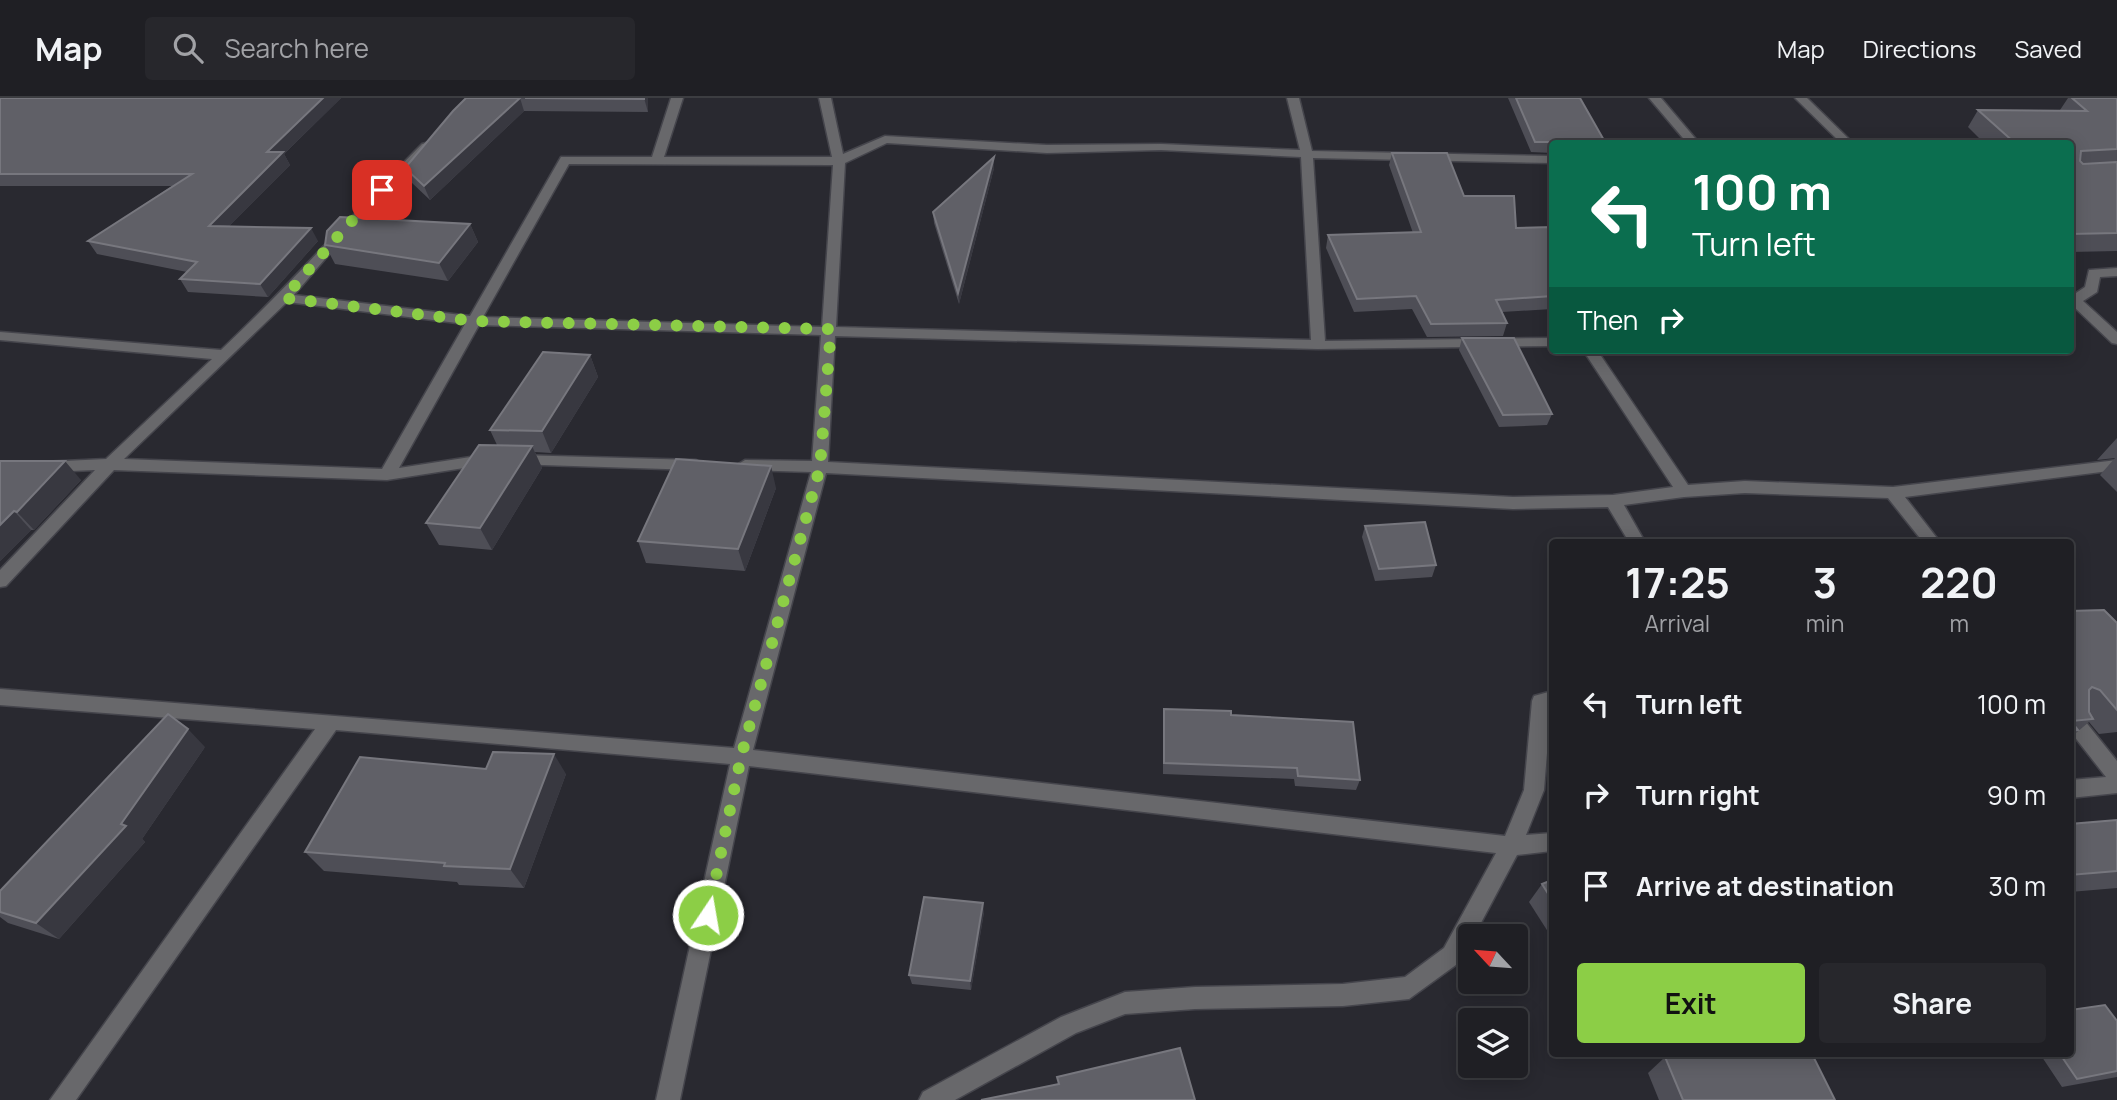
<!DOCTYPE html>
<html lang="en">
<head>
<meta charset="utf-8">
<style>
	:root { --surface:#1f1f24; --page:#27272c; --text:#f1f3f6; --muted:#a1a2a6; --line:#3c3d41; --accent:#8cce46 }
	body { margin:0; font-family:Manrope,sans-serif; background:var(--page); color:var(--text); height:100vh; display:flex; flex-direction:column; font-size:26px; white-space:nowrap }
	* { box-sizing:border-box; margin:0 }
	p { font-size:23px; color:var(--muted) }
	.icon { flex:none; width:38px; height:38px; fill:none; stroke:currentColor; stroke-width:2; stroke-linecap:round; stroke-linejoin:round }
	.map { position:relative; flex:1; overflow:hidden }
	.panel { position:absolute; left:1549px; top:441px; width:525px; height:518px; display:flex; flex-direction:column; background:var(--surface); border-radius:7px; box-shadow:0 4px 18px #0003,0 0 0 2px var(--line) }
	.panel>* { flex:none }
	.hud { position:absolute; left:1549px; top:42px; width:525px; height:214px; border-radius:7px; box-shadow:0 4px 18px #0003,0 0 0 2px var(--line); background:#0b6e4f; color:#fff; overflow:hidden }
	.needle { width:46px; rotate:296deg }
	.tools { position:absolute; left:1458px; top:826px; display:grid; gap:14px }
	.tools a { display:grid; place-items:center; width:70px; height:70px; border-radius:7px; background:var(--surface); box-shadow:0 4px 18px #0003,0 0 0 2px var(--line); font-size:35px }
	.pin { position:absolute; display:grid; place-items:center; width:60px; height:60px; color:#fff; margin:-30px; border-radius:14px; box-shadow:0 4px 10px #0006 }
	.me { position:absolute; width:77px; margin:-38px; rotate:12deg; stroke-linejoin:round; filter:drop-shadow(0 0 5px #0008) }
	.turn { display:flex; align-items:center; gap:24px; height:147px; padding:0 28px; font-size:32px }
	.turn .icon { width:91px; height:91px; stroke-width:2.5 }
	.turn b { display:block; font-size:49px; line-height:60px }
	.then { display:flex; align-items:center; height:66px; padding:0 28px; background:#0003; gap:14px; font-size:26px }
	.eta { display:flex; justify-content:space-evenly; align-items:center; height:119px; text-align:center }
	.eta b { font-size:42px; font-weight:700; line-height:49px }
	.action { display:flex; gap:14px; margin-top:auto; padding:14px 28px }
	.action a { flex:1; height:80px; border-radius:7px; background:var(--accent); color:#111; font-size:28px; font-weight:700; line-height:80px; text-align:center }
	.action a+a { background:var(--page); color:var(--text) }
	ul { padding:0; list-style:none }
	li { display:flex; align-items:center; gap:21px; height:91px; padding:0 28px }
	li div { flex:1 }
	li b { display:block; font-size:26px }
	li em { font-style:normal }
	header { display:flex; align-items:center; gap:42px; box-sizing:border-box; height:98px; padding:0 35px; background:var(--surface); border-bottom:2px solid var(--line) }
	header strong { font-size:33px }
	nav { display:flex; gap:38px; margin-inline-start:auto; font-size:24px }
	.search { width:490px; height:63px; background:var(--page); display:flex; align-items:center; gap:18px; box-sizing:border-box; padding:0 24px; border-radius:7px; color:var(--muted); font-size:26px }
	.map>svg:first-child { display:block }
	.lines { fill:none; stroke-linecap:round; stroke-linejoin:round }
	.street-casing { stroke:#45454c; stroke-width:3 }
	.street { fill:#68686b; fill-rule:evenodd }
	.wall { fill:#4e4e56 }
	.shaded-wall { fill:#383840 }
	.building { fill:#606067; stroke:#77777e; stroke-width:2 }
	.route { stroke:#8cce46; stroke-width:12; stroke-dasharray:0 21.6 }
</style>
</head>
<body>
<header>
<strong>Map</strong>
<div class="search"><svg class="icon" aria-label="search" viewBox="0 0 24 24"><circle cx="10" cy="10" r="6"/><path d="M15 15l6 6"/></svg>Search here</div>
<nav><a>Map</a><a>Directions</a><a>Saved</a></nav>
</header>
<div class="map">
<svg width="2117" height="1002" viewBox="0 0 2117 1002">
	<rect width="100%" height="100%" fill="#292930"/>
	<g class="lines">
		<!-- street casing -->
		<g class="street-casing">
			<g id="street">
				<path d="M671 0H683L664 59H832L819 0H831L843 56 885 38 1047 47 1161 46 1300 52 1287 0H1299L1312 53 1552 58V65L1313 60 1325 243 1552 240V248L1318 251 835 238 828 364 1513 399 1613 397 1673 389 1583 252H1597L1688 387 1745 383 1893 389 2117 362V372L1905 399 1940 444H1923L1888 400 1745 395 1684 399 1624 407 1645 444H1629L1608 409 1513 411 826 375 753 652 1505 738 1524 692 1532 603 1534 598 1552 593 1544 692 1526 737 1552 735V753L1517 757 1474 838H1470V845L1460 864 1409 901 1343 908 1195 911 1125 916 1076 935 955 1002H919L923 994 1061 919 1125 894 1195 889 1343 886 1405 879 1444 850 1496 755 749 668 680 1002H656L730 666 336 632 76 1002H50L315 631 0 607V591L734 650 811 374 745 372 737 367 745 362 812 363 821 237 479 227 399 370 490 356 498 361 496 365 387 382 114 372 6 488 0 489V472L95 372 0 376V366L106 361 212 261 0 242V234L221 252C291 186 354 114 422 46L426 45 432 48 430 50 350 132 294 197 470 218 561 59H652ZM887 45 1047 55 1161 52 1301 59 1311 242 836 229 845 65ZM569 66 833 67 822 229 483 219ZM287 204 465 226 382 371 124 361Z"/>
				<polygon points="1649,0 1661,0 1700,46 1688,46"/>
				<polygon points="1795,0 1807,0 1854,46 1842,46"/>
				<polygon points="2117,170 2117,178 2100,179 2097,194 2083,203 2117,234 2117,246 2112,245 2073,208 2070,209 2070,199 2085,189 2089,172"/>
				<polygon points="518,357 696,362 704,367 696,372 512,366 510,362"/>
				<polygon points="2070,611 2077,613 2117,663 2117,695 2070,700 2070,682 2106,679 2070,633"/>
			</g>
		</g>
		<!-- street -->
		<use href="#street" class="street"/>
	</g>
	<!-- wall -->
	<g class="wall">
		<polygon points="0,0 341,0 284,56 290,67 229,128 318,143 268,199 188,194 180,181 187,174 97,156 88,143 172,88 0,88"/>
		<polygon points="466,0 648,0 648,14 524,13 430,102 411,84 405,70"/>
		<polygon points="1508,0 1580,0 1605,44 1605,46 1552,46 1552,55 1531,54"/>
		<polygon points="2068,0 2117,0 2117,153 2070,154 2070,46 1985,46 1968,29 1978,12 2060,12"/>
		<polygon points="1392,55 1464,98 1516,130 1552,129 1552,211 1502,214 1507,225 1503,238 1427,239 1412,211 1354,214 1326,150 1328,137 1413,135 1389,67"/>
		<polygon points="994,70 959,206 934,125 933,114"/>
		<polygon points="470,126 478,144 448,183 335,166 325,147"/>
		<polygon points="1462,240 1552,316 1547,327 1499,329 1459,252"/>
		<polygon points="590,257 598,279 551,355 535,354 542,370 492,452 439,447 426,425 497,347 490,332"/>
		<polygon points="2117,340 2117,394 2100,377 2115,360 2097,362"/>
		<polygon points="0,363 81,382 34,432 31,432 0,463"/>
		<polygon points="776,390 745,473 646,465 638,443"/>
		<polygon points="1365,428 1436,467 1432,479 1375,483 1362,439"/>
		<polygon points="2070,513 2117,525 2117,634 2099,636 2089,624 2070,640"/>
		<polygon points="1164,611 1231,617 1360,682 1356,692 1295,688 1294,681 1163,676 1163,621"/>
		<polygon points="205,649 142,741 145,744 59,841 8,825 0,819 0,793"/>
		<polygon points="486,671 566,676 524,790 459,787 457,784 324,773 305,754"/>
		<polygon points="2117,722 2117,790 2070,794 2070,726"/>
		<polygon points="1552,782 1552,840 1529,804 1542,786"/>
		<polygon points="984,814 971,892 912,886 909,877"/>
		<polygon points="2117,923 2117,979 2062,989 2040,956 2070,956"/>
		<polygon points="1665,959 1835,1002 1659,1002 1648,975"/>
	</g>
	<!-- shaded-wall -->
	<g class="shaded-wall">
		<polygon points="323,0 341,0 284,56 290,67 217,140 209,128 267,54"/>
		<polygon points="520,0 524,13 430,102 424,88"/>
		<polygon points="644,0 648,0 648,14"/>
		<polygon points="994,59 994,70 959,206 958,195"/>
		<polygon points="470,126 478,144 448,183 439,165"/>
		<polygon points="311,130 318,143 268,199 260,186"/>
		<polygon points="590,257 598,279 551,355 542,333"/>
		<polygon points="532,348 542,370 492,452 480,430"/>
		<polygon points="65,363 81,382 34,432 17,414"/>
		<polygon points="771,368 776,390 745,473 738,451"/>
		<polygon points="14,413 31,432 0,463 0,427"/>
		<polygon points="188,631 205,649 142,741 145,744 59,841 36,825 121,726"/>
		<polygon points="554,656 566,676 524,790 510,771"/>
		<polygon points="983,805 984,814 971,892 970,883"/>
	</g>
	<!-- building -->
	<g class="building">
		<polygon points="0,0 323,0 267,54 283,54 209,128 311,130 260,186 180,181 197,164 88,143 192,76 0,76"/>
		<polygon points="466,0 520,0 424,88 405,70 453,13"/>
		<polygon points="525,0 644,0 644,1"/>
		<polygon points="1516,0 1580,0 1605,44 1535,44"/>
		<polygon points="2072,0 2117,0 2117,51 2081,53 2080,63 2083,66 2117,64 2117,135 2070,136 2070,46 2016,46 1978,12 2087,13"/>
		<polygon points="1392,55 1447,55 1464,98 1514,98 1516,130 1552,129 1552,198 1496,202 1507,225 1431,226 1416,198 1357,201 1328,137 1421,134"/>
		<polygon points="994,59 958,195 933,114"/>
		<polygon points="340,119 470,126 439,165 325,147 327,133"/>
		<polygon points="1462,240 1514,240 1552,316 1503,317"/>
		<polygon points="543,254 590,257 542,333 490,332"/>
		<polygon points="479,347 532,348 480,430 426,425"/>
		<polygon points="676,361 771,368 738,451 638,443"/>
		<polygon points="0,363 65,363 17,414 14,413 0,427"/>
		<polygon points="1425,424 1436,467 1379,471 1365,428"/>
		<polygon points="2104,512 2117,525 2117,612 2100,592 2092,589 2089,592 2089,614 2093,621 2071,623 2078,632 2070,633 2070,513"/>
		<polygon points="1164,611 1231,613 1231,617 1353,624 1360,682 1298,678 1297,670 1164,665"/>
		<polygon points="168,616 188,631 121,726 126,728 36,825 0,814 0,793"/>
		<polygon points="493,654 554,656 510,771 444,768 445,765 305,754 360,659 486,671"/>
		<polygon points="2117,722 2117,773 2070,777 2070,726"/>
		<polygon points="1552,782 1552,802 1542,786"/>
		<polygon points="924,799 983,805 970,883 909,877"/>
		<polygon points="2105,907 2117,923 2117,973 2077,981 2060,956 2070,956 2070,912"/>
		<polygon points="1180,950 1195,1002 981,1002 1059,986 1057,979"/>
		<polygon points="1700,956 1812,956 1835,1002 1683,1002 1665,959"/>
	</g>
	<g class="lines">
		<!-- route -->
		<polyline class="route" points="382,92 346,129 284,200 474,223 831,231 820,369 741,659 708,817"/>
	</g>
</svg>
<div class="tools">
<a><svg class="needle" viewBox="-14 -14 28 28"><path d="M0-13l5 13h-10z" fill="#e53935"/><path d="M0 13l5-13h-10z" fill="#a1a2a6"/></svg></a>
<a><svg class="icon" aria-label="layers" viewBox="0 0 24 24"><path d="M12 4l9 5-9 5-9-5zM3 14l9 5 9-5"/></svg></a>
</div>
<div class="pin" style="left:382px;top:92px;background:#d93025"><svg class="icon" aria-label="arrive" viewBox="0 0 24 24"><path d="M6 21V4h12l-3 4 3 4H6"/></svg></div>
<svg class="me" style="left:708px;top:817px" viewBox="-20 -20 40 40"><circle r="17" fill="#8cce46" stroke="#fff" stroke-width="3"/><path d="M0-11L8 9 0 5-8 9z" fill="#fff"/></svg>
<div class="hud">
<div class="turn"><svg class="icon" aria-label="left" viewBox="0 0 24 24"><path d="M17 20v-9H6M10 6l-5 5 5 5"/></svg><div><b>100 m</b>Turn left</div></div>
<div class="then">Then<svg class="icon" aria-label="right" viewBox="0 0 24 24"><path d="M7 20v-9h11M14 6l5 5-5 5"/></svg></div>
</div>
<section class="panel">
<div class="eta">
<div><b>17:25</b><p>Arrival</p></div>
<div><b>3</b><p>min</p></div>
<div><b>220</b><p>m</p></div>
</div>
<ul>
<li><svg class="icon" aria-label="left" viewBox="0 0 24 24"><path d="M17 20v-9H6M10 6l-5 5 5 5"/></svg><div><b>Turn left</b></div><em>100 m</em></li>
<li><svg class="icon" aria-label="right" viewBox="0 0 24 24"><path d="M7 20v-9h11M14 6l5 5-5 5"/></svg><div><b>Turn right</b></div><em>90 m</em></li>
<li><svg class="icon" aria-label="arrive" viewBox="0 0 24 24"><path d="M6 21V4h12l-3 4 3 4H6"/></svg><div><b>Arrive at destination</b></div><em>30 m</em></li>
</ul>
<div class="action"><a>Exit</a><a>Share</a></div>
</section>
</div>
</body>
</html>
